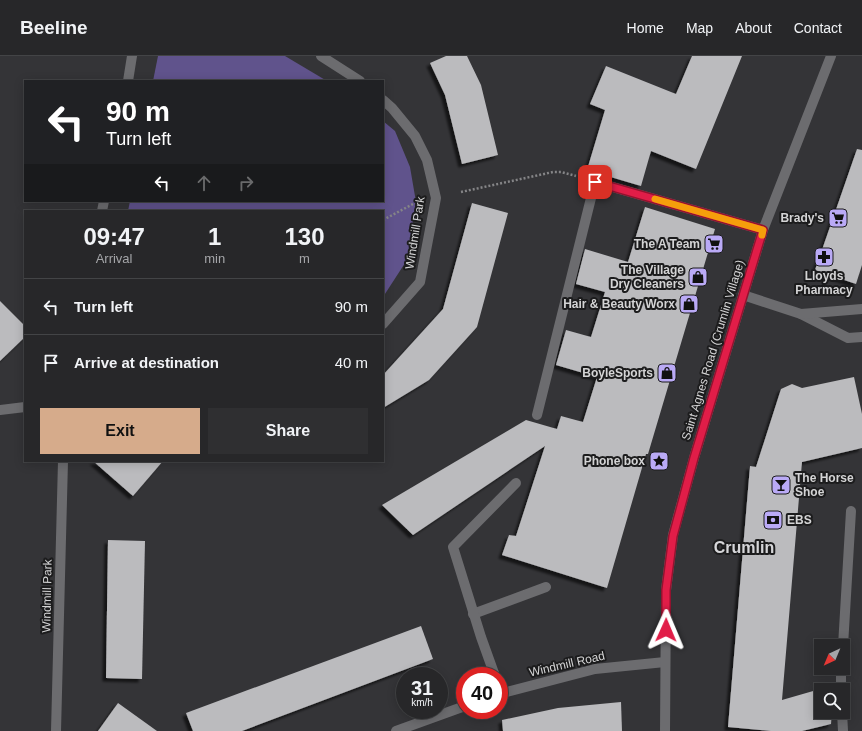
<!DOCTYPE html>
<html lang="en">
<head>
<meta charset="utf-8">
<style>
	:root { --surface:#272729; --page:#2f2f31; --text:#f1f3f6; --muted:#a4a5a8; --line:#434446; --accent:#d6ab8b }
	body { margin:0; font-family:Arial,sans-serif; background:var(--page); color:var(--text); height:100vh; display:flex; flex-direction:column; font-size:15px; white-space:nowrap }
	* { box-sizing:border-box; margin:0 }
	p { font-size:13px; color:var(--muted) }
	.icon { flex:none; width:22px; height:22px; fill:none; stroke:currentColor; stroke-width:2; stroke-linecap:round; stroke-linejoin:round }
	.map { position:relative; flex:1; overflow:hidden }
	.sheet { position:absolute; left:24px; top:154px; width:360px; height:252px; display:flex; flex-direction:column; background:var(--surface); border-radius:0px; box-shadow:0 2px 10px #0003,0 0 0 1px var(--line) }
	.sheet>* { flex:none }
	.top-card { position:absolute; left:24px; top:24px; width:360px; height:122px; border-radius:0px; box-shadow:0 2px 10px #0003,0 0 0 1px var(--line); background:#202124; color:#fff; overflow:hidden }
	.needle { width:26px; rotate:224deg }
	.tools { position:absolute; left:814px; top:583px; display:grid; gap:8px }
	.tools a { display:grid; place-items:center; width:36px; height:36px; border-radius:0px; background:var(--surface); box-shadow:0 2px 10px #0003,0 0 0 1px var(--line); font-size:20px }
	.speed { position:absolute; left:396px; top:611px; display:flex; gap:8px; font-size:20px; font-weight:700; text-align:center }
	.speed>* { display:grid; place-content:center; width:52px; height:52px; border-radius:50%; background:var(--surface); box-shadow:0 2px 10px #0003,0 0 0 1px var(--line); line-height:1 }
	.speed small { font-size:10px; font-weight:400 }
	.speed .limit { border:6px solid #d22; background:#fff; color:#111 }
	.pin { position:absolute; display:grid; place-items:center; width:34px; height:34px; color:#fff; margin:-17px; border-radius:8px; box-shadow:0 2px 6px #0006 }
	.me { position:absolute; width:44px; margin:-22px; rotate:1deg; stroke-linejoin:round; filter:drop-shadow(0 0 3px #0008) }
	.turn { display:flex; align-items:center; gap:14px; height:84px; padding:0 16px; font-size:18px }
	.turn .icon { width:52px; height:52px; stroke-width:2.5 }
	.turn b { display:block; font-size:28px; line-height:34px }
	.lanes { display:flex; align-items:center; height:38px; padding:0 16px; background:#0003; justify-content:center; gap:20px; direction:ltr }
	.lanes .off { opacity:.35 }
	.eta { display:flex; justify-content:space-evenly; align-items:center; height:68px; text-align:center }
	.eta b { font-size:24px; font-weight:600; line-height:28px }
	.action { display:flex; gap:8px; margin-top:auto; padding:8px 16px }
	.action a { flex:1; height:46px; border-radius:0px; background:var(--accent); color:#111; font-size:16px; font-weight:600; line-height:46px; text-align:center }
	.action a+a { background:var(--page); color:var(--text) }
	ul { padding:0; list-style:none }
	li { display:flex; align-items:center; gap:12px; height:56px; padding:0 16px; border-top:1px solid var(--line) }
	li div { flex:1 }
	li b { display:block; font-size:15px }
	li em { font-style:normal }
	header { display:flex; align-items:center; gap:24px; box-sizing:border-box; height:56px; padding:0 20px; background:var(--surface); border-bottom:1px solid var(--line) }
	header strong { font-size:19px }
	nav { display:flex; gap:22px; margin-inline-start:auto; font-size:14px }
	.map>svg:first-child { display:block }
	.green { fill:#60538c }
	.building { fill:#bbbbbe; filter:url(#shadow) }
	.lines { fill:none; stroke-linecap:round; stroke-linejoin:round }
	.path { stroke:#858587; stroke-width:2.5; stroke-dasharray:2 2; stroke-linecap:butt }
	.lane { stroke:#6c6c6f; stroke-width:10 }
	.street { stroke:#6c6c6f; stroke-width:10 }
	.secondary { stroke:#6c6c6f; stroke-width:10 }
	.route-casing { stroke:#92132f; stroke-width:10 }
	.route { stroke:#e11d48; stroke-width:7 }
	.slow { stroke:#f59e0b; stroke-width:7 }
	.labels { text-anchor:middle; stroke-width:4; stroke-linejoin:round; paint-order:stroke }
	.poi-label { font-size:12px; font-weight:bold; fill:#d4d4d5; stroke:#1c1c1d; text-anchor:end }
	.street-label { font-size:12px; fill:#d4d4d5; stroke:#1c1c1d }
	.district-label { font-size:16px; font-weight:bold; fill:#d6d6d9; stroke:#1c1c1d }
</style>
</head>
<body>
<header>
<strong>Beeline</strong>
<nav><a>Home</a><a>Map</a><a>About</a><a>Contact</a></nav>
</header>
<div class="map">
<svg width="862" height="675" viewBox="0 0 862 675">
	<defs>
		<filter id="shadow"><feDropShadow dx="-3.5" dy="3.5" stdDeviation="1" flood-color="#0009"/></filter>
	</defs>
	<rect width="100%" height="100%" fill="#343437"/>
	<!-- green -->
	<g class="green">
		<polygon points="158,0 285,0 327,25 153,25"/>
		<polygon points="383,65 395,75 410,111 416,146 407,204 383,241 383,155 128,155 130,145 383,145"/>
	</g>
	<!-- building -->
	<g class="building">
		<polygon points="446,0 467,0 481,29 498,99 462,108 445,39 430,7"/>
		<polygon points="692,0 742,0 696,113 651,95 641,130 587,114 605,54 590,48 606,10 676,38"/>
		<polygon points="857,93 862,94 862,209 856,228 815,214"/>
		<polygon points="472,147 508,157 477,271 429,324 383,352 383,319 443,253"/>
		<polygon points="645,151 715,173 648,398 646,398 607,532 502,499 509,479 516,480 545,390 413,479 382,449 526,364 557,373 561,360 583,366 597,321 556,309 566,274 591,281 605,236 576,228 585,193 628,206"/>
		<polygon points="0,245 25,270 25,281 0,305"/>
		<polygon points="854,321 862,358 862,392 802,406 782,644 834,629 834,634 821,634 821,656 832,656 831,668 802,675 771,675 728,671 750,410 756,411 781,333 792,328 802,332"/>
		<polygon points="93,405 163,405 133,440"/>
		<polygon points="108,484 145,485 142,623 106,622"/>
		<polygon points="421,570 433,603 242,675 193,675 186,657"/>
		<polygon points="621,646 622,675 503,675 502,664 558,652"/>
		<polygon points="118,647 157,675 98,675"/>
	</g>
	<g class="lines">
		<!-- path -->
		<g class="path">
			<polyline points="461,136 553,116 561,116 576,120"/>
			<polyline points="383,164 413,148"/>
		</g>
		<!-- lane -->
		<g class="lane">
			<polyline points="743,239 801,258 848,282 862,281"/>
			<polyline points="801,258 862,253"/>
			<polyline points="537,359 595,126 763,174"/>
			<polyline points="473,558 546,531"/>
			<polyline points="843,590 851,455"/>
			<polyline points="841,612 841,634"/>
			<polyline points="495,620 481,581 453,491 516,427"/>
			<polyline points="842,656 843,675"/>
		</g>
		<!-- street -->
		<g class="street">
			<polyline points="321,0 360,25"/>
			<polyline points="128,25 132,0"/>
			<polyline points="383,44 392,52 415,80 427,104 436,142 420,226 383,268"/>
			<polyline points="102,155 104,145"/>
			<polyline points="0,354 25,351"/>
			<polyline points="499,638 595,613 665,606"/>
			<polyline points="56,675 63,405"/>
			<polyline points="396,675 465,650"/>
		</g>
		<!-- secondary -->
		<polyline class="secondary" points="665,675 666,534 673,479 694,402 763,174 831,0"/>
	</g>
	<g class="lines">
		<!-- route casing -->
		<g class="route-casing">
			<polyline id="route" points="595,126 763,174 694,402 673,480 666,534 666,574"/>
		</g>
		<!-- route -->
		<use href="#route" class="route"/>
		<!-- slow -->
		<polyline class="slow" points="655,143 763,174 762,179"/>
	</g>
	<!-- icons -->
	<defs>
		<g id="supermarket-square" transform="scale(1)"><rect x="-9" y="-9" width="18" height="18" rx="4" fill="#baaaf6" stroke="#1c1c1d"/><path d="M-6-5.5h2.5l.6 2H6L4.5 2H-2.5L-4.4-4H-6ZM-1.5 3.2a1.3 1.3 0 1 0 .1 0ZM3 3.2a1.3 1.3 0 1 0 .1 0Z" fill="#111"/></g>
		<g id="pharmacy-square" transform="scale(1)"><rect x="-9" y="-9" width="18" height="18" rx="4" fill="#baaaf6" stroke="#1c1c1d"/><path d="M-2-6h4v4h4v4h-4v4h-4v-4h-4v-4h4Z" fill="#111"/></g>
		<g id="shop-square" transform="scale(1)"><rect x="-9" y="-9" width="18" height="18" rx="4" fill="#baaaf6" stroke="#1c1c1d"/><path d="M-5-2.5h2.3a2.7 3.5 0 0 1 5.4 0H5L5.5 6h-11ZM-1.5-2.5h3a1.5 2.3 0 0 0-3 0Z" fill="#111"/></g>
		<g id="sight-square" transform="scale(1)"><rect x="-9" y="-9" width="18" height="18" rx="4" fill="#baaaf6" stroke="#1c1c1d"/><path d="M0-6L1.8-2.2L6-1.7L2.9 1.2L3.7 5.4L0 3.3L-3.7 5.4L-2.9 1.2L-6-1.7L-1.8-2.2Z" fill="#111"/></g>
		<g id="bar-square" transform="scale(1)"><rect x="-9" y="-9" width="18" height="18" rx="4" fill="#baaaf6" stroke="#1c1c1d"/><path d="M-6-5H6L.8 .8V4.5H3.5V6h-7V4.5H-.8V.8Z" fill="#111"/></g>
		<g id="bank-square" transform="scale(1)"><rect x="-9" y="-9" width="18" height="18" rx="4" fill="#baaaf6" stroke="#1c1c1d"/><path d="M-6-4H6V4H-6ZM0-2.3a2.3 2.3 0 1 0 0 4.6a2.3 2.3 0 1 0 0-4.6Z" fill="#111"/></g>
	</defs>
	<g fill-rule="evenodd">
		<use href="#supermarket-square" x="838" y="162"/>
		<use href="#supermarket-square" x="714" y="188"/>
		<use href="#pharmacy-square" x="824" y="201"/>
		<use href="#shop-square" x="698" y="221"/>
		<use href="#shop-square" x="689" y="248"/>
		<use href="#shop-square" x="667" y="317"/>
		<use href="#sight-square" x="659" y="405"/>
		<use href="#bar-square" x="781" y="429"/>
		<use href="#bank-square" x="773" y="464"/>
	</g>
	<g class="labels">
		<!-- poi labels -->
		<g class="poi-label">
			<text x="824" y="166">Brady's</text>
			<text x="700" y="192">The A Team</text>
			<text x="684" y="218">The Village<tspan x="684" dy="14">Dry Cleaners</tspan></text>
			<text x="824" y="224" text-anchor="middle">Lloyds<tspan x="824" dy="14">Pharmacy</tspan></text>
			<text x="675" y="252">Hair &amp; Beauty Worx</text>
			<text x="653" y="321">BoyleSports</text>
			<text x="645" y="409">Phone box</text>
			<text x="795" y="426" text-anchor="start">The Horse<tspan x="795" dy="14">Shoe</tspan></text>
			<text x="787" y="468" text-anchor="start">EBS</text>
		</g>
		<!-- street labels -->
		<g class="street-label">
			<text transform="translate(415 177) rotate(-81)" y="4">Windmill Park</text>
			<text transform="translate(713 294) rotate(-73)" y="4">Saint Agnes Road (Crumlin Village)</text>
			<text transform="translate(47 540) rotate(-89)" y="4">Windmill Park</text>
			<text transform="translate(567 608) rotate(-13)" y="4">Windmill Road</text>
		</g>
		<!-- district labels -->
		<g class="district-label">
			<text x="744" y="497">Crumlin</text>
		</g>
	</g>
</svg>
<div class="tools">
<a><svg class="needle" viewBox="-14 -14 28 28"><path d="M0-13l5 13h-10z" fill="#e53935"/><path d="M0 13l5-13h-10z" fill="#a4a5a8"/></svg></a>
<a><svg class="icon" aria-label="search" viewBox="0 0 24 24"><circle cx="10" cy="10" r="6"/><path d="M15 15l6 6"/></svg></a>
</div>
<div class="speed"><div>31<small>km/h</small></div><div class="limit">40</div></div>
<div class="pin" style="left:595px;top:126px;background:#d93025"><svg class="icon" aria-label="arrive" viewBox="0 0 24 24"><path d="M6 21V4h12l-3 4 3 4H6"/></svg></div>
<svg class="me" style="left:666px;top:574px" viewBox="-20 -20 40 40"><path d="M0-17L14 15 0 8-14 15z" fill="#e11d48" stroke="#fff" stroke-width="4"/></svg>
<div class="top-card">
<div class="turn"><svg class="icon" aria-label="left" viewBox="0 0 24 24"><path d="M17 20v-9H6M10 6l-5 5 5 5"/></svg><div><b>90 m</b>Turn left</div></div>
<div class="lanes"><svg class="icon" aria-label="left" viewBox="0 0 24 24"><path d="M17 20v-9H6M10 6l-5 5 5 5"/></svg><svg class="icon off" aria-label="ahead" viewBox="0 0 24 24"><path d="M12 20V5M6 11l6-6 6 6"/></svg><svg class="icon off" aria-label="right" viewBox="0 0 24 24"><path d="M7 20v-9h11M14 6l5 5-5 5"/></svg></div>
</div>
<section class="sheet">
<div class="eta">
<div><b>09:47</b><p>Arrival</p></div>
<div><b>1</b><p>min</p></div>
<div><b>130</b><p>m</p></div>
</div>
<ul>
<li><svg class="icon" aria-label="left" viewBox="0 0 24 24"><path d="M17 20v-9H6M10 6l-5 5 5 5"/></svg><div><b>Turn left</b></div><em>90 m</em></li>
<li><svg class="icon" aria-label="arrive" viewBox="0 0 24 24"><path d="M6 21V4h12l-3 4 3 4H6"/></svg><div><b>Arrive at destination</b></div><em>40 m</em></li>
</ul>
<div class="action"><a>Exit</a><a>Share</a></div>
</section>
</div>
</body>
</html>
